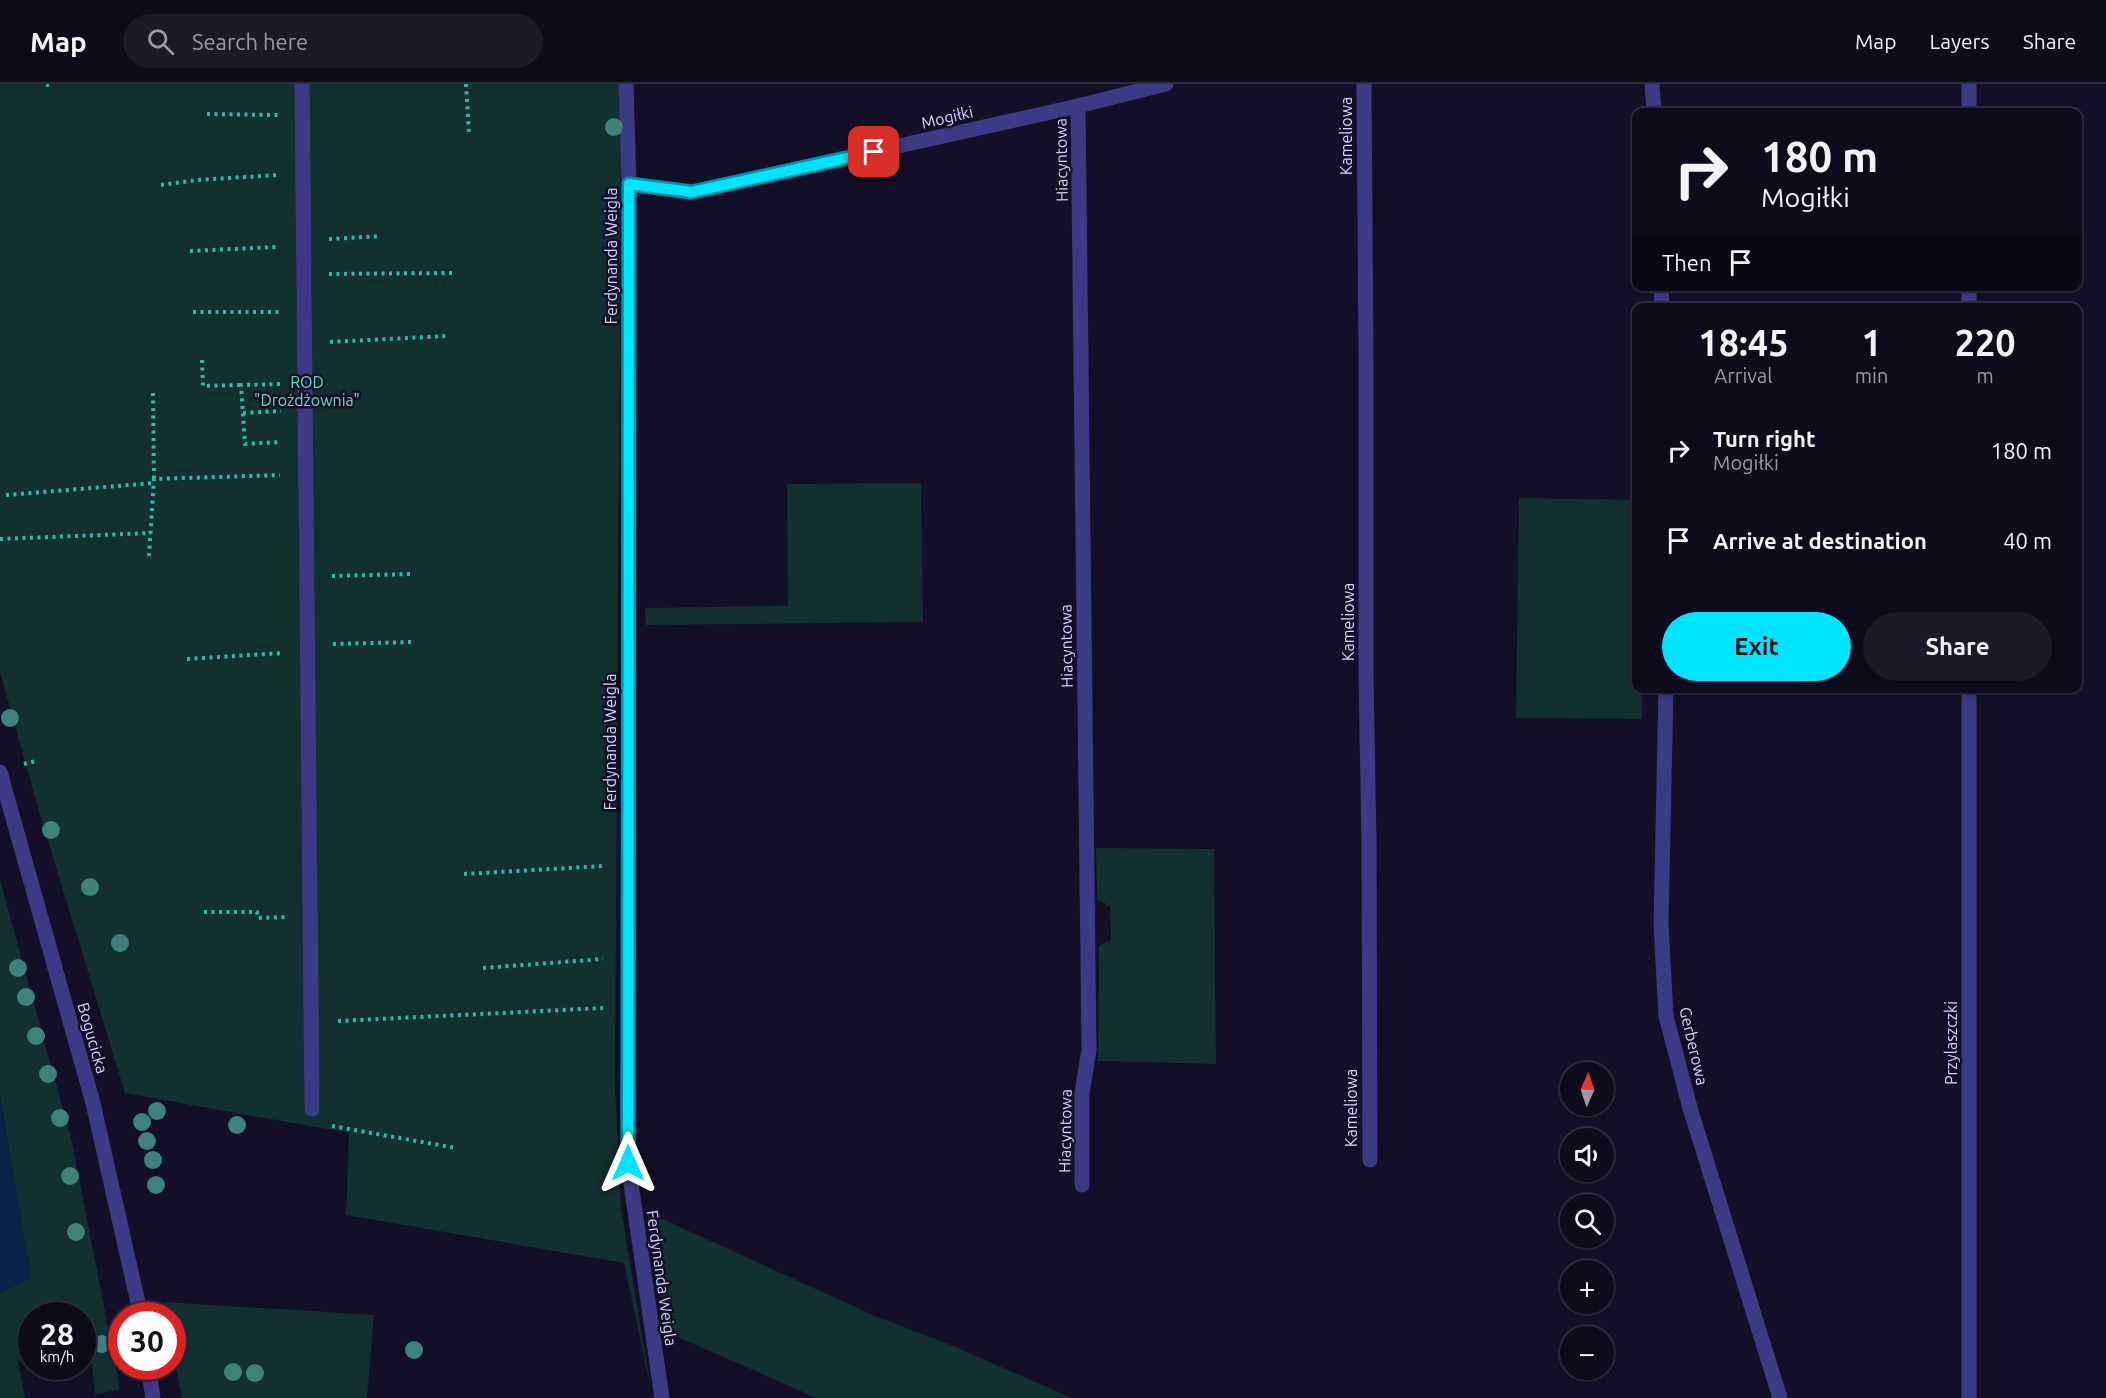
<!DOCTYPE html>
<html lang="en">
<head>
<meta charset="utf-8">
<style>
	:root { --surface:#0e0b1c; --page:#1c1929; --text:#f1f3f6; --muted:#9b9ba3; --line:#2e2b3b; --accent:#00e5ff }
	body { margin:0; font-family:Ubuntu,sans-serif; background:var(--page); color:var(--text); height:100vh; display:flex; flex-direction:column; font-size:22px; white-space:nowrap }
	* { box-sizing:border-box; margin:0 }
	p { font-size:20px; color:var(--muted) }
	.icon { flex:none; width:33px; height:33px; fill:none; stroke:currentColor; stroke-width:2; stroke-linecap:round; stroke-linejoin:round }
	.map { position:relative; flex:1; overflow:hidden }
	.side { position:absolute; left:1632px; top:219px; width:450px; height:390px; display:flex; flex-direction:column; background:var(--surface); border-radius:12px; box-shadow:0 2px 4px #0004,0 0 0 2px var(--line) }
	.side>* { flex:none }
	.guide { position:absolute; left:1632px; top:24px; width:450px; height:183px; border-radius:12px; box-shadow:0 2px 4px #0004,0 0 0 2px var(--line); background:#0e0b1c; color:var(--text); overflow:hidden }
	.needle { width:39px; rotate:3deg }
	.fabs { position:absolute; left:1560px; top:978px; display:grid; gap:12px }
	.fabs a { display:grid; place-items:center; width:54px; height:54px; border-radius:50%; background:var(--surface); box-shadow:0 2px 4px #0004,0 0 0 2px var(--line); font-size:30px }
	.speed { position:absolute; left:18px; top:1218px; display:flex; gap:12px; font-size:30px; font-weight:700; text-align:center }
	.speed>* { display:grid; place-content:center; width:78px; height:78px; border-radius:50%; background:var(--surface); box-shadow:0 2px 4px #0004,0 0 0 2px var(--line); line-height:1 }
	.speed small { font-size:15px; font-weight:400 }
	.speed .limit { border:9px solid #d22; background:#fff; color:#111 }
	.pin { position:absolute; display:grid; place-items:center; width:51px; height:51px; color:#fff; margin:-26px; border-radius:12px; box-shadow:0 3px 9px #0006 }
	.me { position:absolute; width:66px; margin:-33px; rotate:0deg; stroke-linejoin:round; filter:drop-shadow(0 0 4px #0008) }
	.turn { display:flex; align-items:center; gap:21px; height:126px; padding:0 30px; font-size:27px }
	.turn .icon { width:78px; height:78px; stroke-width:2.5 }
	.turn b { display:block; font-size:42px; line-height:51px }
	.then { display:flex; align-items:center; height:57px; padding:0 30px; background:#0003; gap:12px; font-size:22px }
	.eta { display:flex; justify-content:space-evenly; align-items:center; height:102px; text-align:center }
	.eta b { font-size:36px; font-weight:700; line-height:42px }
	.button { display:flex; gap:12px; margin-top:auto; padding:12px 30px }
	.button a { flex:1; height:69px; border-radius:36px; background:var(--accent); color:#111; font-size:24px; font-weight:700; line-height:69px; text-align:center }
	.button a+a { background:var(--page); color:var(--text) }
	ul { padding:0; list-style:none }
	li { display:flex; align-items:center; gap:18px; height:90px; padding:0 30px }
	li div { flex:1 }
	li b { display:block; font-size:22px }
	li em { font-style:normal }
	header { display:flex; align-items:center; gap:36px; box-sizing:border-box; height:84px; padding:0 30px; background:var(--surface); border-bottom:2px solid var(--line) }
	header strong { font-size:28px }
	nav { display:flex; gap:33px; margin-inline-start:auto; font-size:21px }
	.search { width:420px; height:54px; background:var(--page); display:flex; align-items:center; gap:15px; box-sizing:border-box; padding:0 21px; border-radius:33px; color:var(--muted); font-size:22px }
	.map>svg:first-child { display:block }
	.green { fill:#12302f }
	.water { fill:#0c2248 }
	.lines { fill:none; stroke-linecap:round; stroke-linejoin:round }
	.path { stroke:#2fb8b0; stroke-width:4; stroke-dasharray:3 4.5; stroke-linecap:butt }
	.service { stroke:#3d3a85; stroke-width:15 }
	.minor { stroke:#3d3a85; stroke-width:15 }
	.tree { fill:#3d827b }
	.route-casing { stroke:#0095a6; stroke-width:15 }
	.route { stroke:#00e5ff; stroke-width:10 }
	.labels { text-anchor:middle; stroke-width:5; stroke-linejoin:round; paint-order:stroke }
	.street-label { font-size:16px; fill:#d9d4ff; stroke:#130f26 }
	.park-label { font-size:16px; fill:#5fe0c0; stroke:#130f26 }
</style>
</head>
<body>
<header>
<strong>Map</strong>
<div class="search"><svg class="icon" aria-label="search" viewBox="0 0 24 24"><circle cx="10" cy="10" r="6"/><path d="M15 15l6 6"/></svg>Search here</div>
<nav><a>Map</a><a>Layers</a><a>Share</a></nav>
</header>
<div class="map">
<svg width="2106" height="1314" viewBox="0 0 2106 1314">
	<rect width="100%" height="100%" fill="#130f26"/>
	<!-- green -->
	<g class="green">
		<polygon points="0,0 619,0 621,42 615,1001 621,1126 651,1305 624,1179 346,1131 349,1049 125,1009 39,727 0,588"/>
		<polygon points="921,399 923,538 646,541 645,524 788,522 787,400"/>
		<polygon points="1519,414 1636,416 1636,604 1642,605 1642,635 1516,634"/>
		<polygon points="1096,764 1214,765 1216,980 1098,977 1099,862 1111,855 1110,822 1097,815"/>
		<polygon points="0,796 72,1058 120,1305 95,1311 90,1257 83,1257 82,1232 32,1232 31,1267 18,1277 25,1314 0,1314 0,1209 31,1193 0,1012"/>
		<polygon points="647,1128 875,1232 946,1259 1072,1314 817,1314 666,1248"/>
		<polygon points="164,1218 374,1231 367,1314 182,1314 173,1266 172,1232 166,1231"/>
	</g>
	<!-- water -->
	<polygon class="water" points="0,1012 31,1193 0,1209"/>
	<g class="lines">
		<!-- path -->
		<g class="path">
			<polyline points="466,0 469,49"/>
			<polyline points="46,1 53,0"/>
			<polyline points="207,30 278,31"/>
			<polyline points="161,101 197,96 278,91"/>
			<polyline points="329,155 381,152"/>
			<polyline points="190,167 276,163"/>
			<polyline points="329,190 452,189"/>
			<polyline points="193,228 280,228"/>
			<polyline points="330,258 447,252"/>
			<polyline points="202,276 203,302 241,301"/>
			<polyline points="280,300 241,301 245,360 280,358"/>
			<polyline points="153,309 154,395"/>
			<polyline points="243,329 281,327"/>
			<polyline points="6,411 154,399"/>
			<polyline points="0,455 151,449"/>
			<polyline points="149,472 154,395 280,391"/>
			<polyline points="332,492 410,490"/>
			<polyline points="333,560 412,558"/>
			<polyline points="187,575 283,569"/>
			<polyline points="24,680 36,677"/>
			<polyline points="464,790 603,782"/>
			<polyline points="204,828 257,828 258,834 285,833"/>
			<polyline points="483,884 603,875"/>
			<polyline points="338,937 603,924"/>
			<polyline points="332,1042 456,1064"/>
		</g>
		<!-- service -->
		<polyline class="service" points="302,0 312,1025"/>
		<!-- minor -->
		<g class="minor">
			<polyline points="626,0 629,100 628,1079 662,1314"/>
			<polyline points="1364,0 1366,273 1366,591 1369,759 1370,1076"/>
			<polyline points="1652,0 1654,28"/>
			<polyline points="1078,22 1089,966 1082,1009 1082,1101"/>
			<polyline points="1969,28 1969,0"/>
			<polyline points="629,100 692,108 1078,22 1166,0"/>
			<polyline points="1661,202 1662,224"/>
			<polyline points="1969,224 1969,202"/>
			<polyline points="1666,604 1661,841 1666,932 1690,1024 1780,1314"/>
			<polyline points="0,688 93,1019 141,1232"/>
			<polyline points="148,1282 153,1314"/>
			<polyline points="1969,1314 1969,604"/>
		</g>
	</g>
	<!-- trees -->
	<g class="tree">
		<circle cx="614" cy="43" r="9"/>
		<circle cx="10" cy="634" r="9"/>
		<circle cx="51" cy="746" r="9"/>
		<circle cx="90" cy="803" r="9"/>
		<circle cx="120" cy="859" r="9"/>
		<circle cx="18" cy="884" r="9"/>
		<circle cx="26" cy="913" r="9"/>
		<circle cx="36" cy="952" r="9"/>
		<circle cx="48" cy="990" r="9"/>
		<circle cx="157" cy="1027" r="9"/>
		<circle cx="60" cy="1034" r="9"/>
		<circle cx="142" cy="1038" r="9"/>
		<circle cx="237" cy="1041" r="9"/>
		<circle cx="147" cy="1057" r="9"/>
		<circle cx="153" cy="1076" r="9"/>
		<circle cx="70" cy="1092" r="9"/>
		<circle cx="156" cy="1101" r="9"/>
		<circle cx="76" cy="1148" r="9"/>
		<circle cx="102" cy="1260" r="9"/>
		<circle cx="414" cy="1266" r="9"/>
		<circle cx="233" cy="1288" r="9"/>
		<circle cx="255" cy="1289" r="9"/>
	</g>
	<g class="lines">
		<!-- route casing -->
		<g class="route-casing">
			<polyline id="route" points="628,1079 629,100 692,108 874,68"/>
		</g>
		<!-- route -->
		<use href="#route" class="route"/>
	</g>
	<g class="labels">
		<!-- street labels -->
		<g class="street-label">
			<text transform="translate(947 33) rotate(-13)" y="6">Mogiłki</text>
			<text transform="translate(1346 52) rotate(-90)" y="6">Kameliowa</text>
			<text transform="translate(1061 76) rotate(-91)" y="6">Hiacyntowa</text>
			<text transform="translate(611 172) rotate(-90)" y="6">Ferdynanda Weigla</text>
			<text transform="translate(1348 538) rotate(-90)" y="6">Kameliowa</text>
			<text transform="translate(1066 562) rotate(-91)" y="6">Hiacyntowa</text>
			<text transform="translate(610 658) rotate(-90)" y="6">Ferdynanda Weigla</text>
			<text transform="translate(93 954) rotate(74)" y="6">Bogucicka</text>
			<text transform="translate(1951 959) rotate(-90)" y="6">Przylaszczki</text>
			<text transform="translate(1694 962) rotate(77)" y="6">Gerberowa</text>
			<text transform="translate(1351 1024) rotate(-90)" y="6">Kameliowa</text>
			<text transform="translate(1065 1047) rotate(-89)" y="6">Hiacyntowa</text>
			<text transform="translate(662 1194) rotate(82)" y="6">Ferdynanda Weigla</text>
		</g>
		<!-- park labels -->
		<g class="park-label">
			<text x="307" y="304">ROD<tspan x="307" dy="18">"Drożdżownia"</tspan></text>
		</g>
	</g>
</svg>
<div class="fabs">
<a><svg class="needle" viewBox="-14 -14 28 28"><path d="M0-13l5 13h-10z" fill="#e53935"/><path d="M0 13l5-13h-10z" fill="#9b9ba3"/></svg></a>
<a><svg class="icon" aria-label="sound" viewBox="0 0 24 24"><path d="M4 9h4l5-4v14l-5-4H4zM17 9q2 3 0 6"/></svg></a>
<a><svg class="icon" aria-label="search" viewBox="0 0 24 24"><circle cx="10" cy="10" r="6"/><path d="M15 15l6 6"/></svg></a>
<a>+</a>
<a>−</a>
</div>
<div class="speed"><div>28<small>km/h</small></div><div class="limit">30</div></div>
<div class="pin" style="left:874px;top:68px;background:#d93025"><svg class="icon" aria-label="arrive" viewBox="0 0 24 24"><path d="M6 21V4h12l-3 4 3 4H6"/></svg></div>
<svg class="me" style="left:628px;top:1079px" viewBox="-20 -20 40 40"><path d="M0-17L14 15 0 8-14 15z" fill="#00e5ff" stroke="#fff" stroke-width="4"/></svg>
<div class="guide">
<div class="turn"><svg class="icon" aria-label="right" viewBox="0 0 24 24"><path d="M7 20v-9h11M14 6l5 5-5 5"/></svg><div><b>180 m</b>Mogiłki</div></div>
<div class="then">Then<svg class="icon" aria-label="arrive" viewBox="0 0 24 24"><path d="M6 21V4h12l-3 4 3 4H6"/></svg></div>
</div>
<section class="side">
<div class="eta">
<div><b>18:45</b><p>Arrival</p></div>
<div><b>1</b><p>min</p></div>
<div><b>220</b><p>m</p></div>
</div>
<ul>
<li><svg class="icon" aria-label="right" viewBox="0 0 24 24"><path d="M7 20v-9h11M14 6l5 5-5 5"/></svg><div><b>Turn right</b><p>Mogiłki</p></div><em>180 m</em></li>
<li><svg class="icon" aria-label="arrive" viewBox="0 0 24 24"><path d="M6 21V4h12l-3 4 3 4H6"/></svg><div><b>Arrive at destination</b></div><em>40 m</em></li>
</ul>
<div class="button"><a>Exit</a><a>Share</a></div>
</section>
</div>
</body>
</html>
